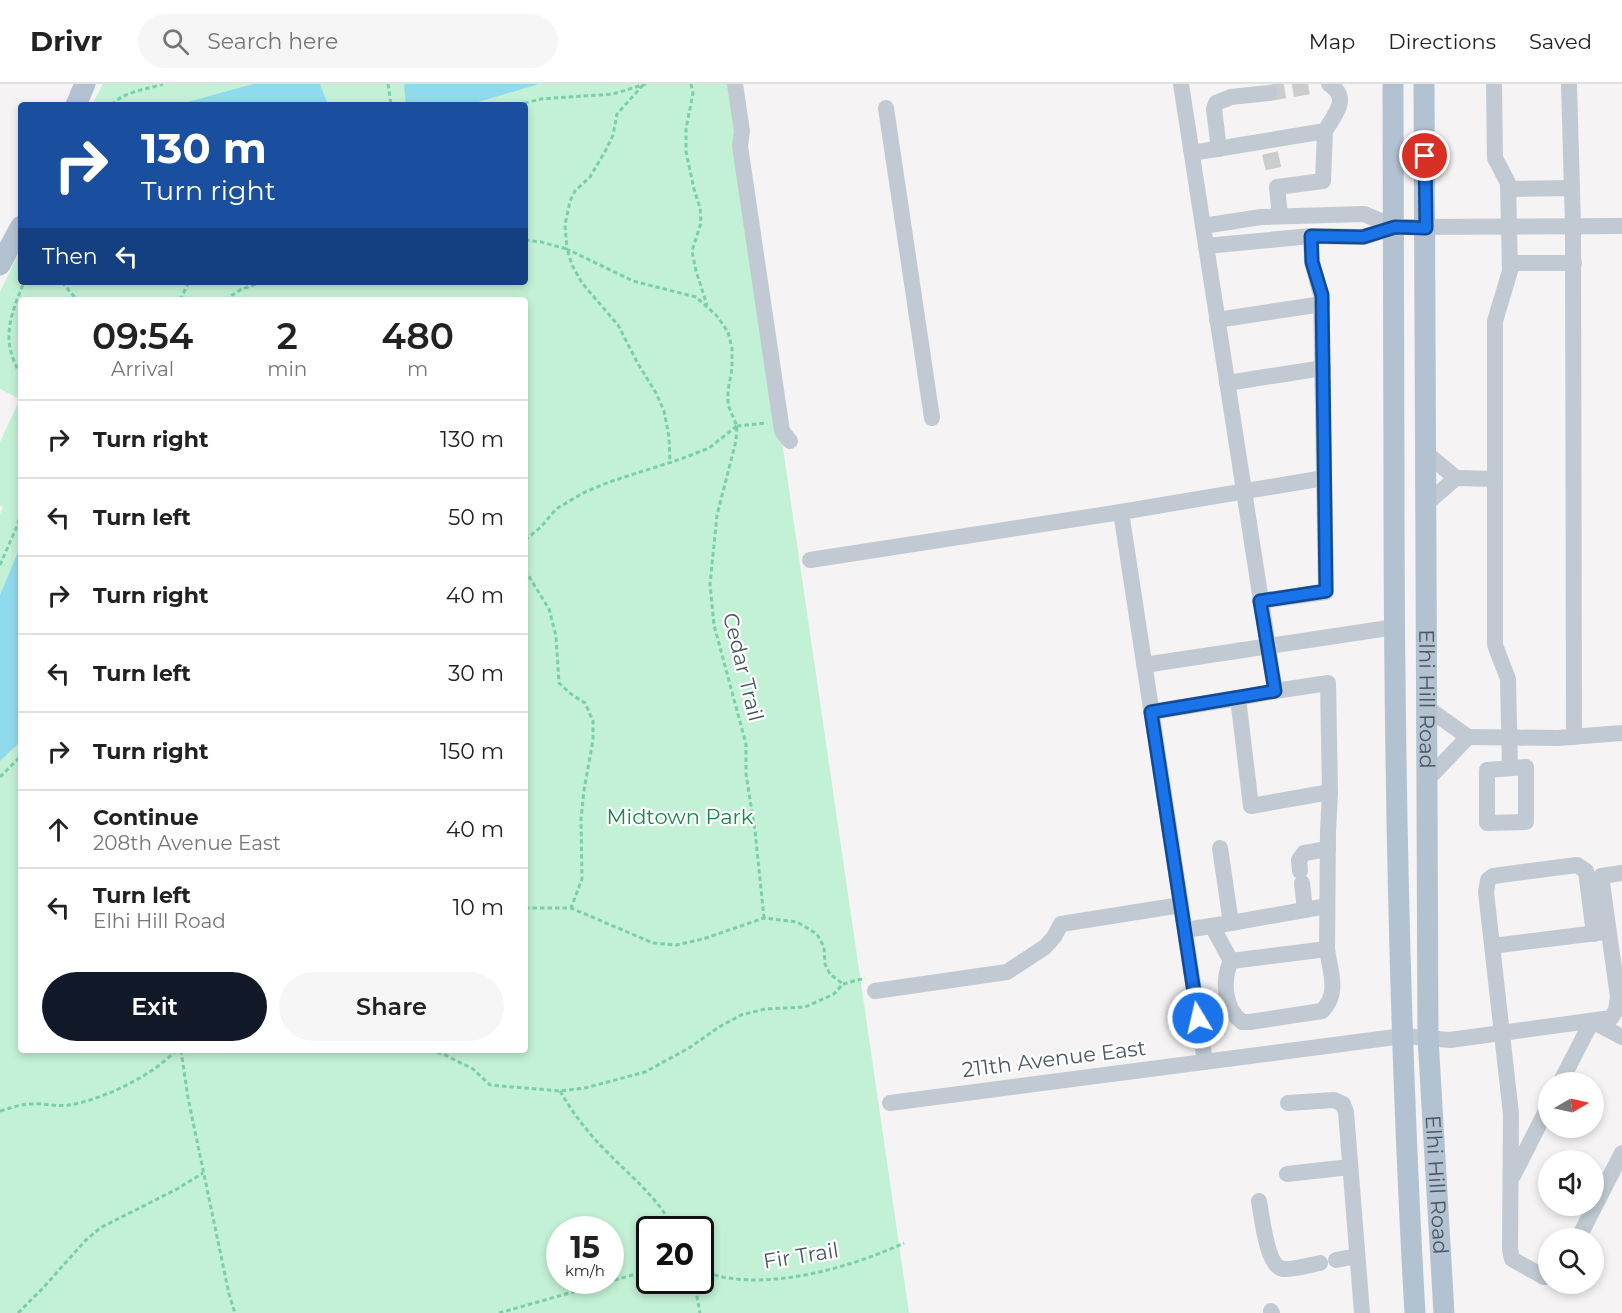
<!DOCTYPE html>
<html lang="en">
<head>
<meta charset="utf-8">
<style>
	:root { --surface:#fff; --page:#f6f6f6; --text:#222; --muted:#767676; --line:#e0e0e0; --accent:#111827 }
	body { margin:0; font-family:Montserrat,sans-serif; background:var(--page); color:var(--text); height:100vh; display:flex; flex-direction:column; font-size:22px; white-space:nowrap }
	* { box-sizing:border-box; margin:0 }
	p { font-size:20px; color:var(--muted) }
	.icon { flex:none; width:33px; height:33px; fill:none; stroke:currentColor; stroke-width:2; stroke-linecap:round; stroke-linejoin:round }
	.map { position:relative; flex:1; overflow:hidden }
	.sheet { position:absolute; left:18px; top:213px; width:510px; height:756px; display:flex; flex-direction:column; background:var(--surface); border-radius:6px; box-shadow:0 3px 9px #0003 }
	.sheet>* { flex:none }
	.banner { position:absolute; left:18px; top:18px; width:510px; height:183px; border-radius:6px; box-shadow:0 3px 9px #0003; background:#1a4fa0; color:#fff; overflow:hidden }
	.needle { width:39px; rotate:81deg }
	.controls { position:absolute; left:1538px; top:988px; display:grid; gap:12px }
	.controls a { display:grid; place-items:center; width:66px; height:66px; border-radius:50%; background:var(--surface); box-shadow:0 3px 9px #0003; font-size:30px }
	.speed { position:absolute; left:546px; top:1132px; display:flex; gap:12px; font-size:30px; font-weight:700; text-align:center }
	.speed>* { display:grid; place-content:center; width:78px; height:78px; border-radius:50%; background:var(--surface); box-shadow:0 3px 9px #0003; line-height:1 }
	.speed small { font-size:15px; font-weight:400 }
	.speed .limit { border:3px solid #111; border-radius:9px; background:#fff; color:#111 }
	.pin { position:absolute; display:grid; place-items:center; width:51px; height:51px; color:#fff; margin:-26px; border:3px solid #fff; border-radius:50%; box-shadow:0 2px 6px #0007 }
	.me { position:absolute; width:66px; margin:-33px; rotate:351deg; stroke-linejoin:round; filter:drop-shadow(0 0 4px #0008) }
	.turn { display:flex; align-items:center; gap:21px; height:126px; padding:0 24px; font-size:27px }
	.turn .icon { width:78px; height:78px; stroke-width:2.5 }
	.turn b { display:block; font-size:42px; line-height:51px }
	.then { display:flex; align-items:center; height:57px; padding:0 24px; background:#0003; gap:12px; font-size:22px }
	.eta { display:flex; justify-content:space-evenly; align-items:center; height:102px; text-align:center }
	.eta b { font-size:36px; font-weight:600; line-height:42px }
	.action { display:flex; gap:12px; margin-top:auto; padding:12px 24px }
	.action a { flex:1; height:69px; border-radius:36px; background:var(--accent); color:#fff; font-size:24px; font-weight:600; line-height:69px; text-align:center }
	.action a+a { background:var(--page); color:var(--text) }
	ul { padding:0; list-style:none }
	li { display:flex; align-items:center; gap:18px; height:78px; padding:0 24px; border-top:2px solid var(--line) }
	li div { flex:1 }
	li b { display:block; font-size:22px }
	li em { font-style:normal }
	header { display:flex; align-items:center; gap:36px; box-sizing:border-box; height:84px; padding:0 30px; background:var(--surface); border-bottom:2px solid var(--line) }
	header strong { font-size:28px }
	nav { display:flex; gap:33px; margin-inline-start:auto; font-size:21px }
	.search { width:420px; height:54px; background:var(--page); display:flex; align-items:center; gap:15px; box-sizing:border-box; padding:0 21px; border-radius:33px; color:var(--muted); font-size:22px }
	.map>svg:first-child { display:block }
	.green { fill:#c3f1d5; fill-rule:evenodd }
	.water { fill:#90daee }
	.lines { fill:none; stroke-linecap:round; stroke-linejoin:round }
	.minor-tunnel { stroke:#caccce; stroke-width:16; stroke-dasharray:16 8; stroke-linecap:butt }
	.path { stroke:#7ad0a6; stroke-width:3; stroke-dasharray:4.5 3; stroke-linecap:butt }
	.minor { stroke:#c1cad2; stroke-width:16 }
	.major { stroke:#b3c2d1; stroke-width:21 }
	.route-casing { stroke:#114b97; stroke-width:15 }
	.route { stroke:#1a73e8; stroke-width:10 }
	.labels { text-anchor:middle; stroke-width:4.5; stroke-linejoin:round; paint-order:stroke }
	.street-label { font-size:21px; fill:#4a5661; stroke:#fff }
	.park-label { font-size:21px; fill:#17864f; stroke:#fff }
</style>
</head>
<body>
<header>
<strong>Drivr</strong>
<div class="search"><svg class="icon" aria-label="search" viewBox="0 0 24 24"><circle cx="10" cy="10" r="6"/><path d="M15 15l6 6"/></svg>Search here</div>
<nav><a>Map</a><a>Directions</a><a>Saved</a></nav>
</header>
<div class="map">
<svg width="1622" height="1229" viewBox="0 0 1622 1229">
	<rect width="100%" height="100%" fill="#f5f3f3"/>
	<!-- green -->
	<path class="green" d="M103 0H730L909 1229H0V430L3 423 0 422V358L20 315 0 305V208L21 165V198H525V21H92ZM21 216H525V966H21ZM560 1146H610V1197H560ZM650 1146H700V1197H650Z"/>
	<!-- water -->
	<g class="water">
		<polygon points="253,0 320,0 328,21 177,21"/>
		<polygon points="404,0 539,0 468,21 406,21"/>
		<polygon points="21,461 21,657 0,677 0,511"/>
	</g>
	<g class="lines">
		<!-- minor-tunnel -->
		<g class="minor-tunnel">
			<polyline points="1269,9 1311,2"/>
			<polyline points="1270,69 1275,92"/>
		</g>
		<!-- path -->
		<g class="path">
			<polyline points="388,0 391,21"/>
			<polyline points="691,0 693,9 686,45 686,68 694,105 700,124 701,139 692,167 696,187 707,221"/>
			<polyline points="643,1 617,30 613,51 607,64 590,93 575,107 570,117 565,141 567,165 633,197 696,213 717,232 728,248 732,264 732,284 728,307 728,321 737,342 736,357 717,431 710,500 714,541 746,660 746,690 755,747 764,834"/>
			<path d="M112 21C122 8 148 5 163 0"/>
			<polyline points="517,21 541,15 613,10 646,0"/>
			<polyline points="525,156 541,158 567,165 572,181 582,199 618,241 637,278 656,309 664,327 669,353 670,379"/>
			<polyline points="62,198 77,216"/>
			<polyline points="180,216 189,198"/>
			<polyline points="225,216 240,206 261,198"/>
			<path d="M21 291C0 256 10 233 24 198"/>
			<polyline points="737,342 767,339"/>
			<polyline points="525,456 541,443 556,425 583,409 609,398 681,375 709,364 737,342"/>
			<polyline points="0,481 18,440 21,424"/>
			<polyline points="525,486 549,525 556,552 559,599 571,610 585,619 593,637 593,656 584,706 581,735 582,795 571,824"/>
			<polyline points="0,693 21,672"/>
			<polyline points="525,824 571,824 653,859 676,861 703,855 764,834 797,838 817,850 824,863 825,880 830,890 843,900"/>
			<polyline points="181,966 188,1014 229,1210 235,1229"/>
			<polyline points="430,966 443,970 473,985 490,1001 560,1007 585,1004 645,988 689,964 719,943 741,931 765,925 805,923 834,910 843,900 865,894"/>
			<path d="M560 1007C574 1031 588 1049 608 1069 632 1094 659 1114 674 1146"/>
			<path d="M0 1027C11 1024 20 1020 32 1020 44 1019 57 1023 69 1021 102 1016 154 991 176 966"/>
			<path d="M700 1186C758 1211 850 1184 904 1159"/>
			<polyline points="694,1197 700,1229"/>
			<polyline points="18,1229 43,1204 85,1157 100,1144 177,1105 203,1089"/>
			<polyline points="499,1229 650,1186"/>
		</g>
		<!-- minor -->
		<g class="minor">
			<polyline points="735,0 742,47 740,62 782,347 790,357"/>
			<polyline points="1181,0 1275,607 1238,614 1251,722 1330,708 1328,599 1275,607"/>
			<polyline points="1494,0 1495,74 1508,99 1510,187 1495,237 1495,561 1508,595 1510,684"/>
			<polyline points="1569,0 1573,142 1574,653"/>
			<polyline points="886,24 932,334"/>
			<path d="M1325 47C1335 30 1351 14 1329 0"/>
			<polyline points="1219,65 1214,25 1216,19 1231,13 1269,9"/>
			<polyline points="1192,69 1325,47 1323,97 1277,103 1280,132"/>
			<polyline points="1508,105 1572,104"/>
			<polyline points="1203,142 1261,133 1364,130 1395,143"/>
			<polyline points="1206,162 1311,152 1363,153 1395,143 1622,142"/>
			<polyline points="1510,179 1574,179"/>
			<polyline points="1217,236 1322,220"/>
			<polyline points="1227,299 1323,284"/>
			<polyline points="1426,369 1456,394 1426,420"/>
			<polyline points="1456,394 1495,395"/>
			<polyline points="1121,428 1324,394"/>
			<polyline points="810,476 1121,428 1205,978"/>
			<polyline points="1260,517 1326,508 1321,211 1312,178 1311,152"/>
			<polyline points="1144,581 1395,543"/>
			<polyline points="1426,623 1468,653 1426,697"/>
			<polyline points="1151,628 1238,614"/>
			<polyline points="1468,653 1558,654 1622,649"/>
			<polygon points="1526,683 1526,738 1487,739 1487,686"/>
			<polyline points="1300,787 1299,776 1304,769 1328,765"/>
			<polyline points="1302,799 1305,826"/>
			<polyline points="1231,839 1327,822"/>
			<polyline points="1212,842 1231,877 1327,865 1328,747 1330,708"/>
			<polyline points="1185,846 1231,839 1220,764"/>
			<polyline points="1492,862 1605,848"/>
			<path d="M1231 877C1222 896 1224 925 1242 938H1250L1322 927C1340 909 1330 888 1327 865"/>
			<polyline points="875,907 1007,888 1045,863 1054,853 1061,840 1181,821"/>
			<polyline points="1560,999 1592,937 1622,953"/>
			<polyline points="890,1019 1403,952 1450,956 1611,934 1616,926 1618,913 1601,792 1622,789"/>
			<polyline points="1288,1019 1334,1016 1343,1020 1346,1028 1362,1229"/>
			<polyline points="1287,1090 1350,1083"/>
			<polyline points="1513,1092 1548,1023"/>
			<path d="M1259 1117C1262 1131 1266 1182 1283 1185 1294 1186 1309 1181 1320 1179"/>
			<polyline points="1578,1155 1622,1069"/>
			<polyline points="1336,1176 1357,1172"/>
			<polyline points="1548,1193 1544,1193 1512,1175 1510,1165 1511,1030 1486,808 1488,796 1493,792 1577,781 1586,787 1594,850"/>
			<polyline points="1271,1227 1272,1229"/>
		</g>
		<!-- major -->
		<g class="major">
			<path d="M1393 0C1394 132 1393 264 1394 395 1394 673 1399 952 1415 1229"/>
			<path id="s1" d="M1424 0 1428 954 1444 1229"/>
			<polyline points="76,21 85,0"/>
			<polyline points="0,181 21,142"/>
		</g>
	</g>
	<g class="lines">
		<!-- route casing -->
		<g class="route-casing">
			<polyline id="route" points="1198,934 1151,628 1275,607 1260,517 1326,507 1322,211 1312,178 1311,152 1363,153 1395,143 1426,144 1425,72"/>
		</g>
		<!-- route -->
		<use href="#route" class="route"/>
	</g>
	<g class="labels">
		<!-- street labels -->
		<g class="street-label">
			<text transform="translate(743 583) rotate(76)" y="7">Cedar Trail</text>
			<text dy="7" stroke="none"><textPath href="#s1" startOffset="615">Elhi Hill Road</textPath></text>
			<text transform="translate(1054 975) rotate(-7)" y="7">211th Avenue East</text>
			<text dy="7" stroke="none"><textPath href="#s1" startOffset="1101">Elhi Hill Road</textPath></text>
			<text transform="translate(801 1172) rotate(-9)" y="7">Fir Trail</text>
		</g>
		<!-- park labels -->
		<g class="park-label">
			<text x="680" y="740">Midtown Park</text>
		</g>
	</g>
</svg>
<div class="controls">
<a><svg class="needle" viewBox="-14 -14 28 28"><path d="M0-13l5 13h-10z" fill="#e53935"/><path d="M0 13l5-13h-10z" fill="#767676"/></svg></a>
<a><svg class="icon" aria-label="sound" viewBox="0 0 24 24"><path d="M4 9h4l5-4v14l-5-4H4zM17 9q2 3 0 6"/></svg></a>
<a><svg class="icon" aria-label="search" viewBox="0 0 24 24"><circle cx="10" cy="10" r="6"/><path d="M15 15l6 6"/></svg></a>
</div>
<div class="speed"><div>15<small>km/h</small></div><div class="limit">20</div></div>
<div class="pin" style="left:1425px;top:72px;background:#d93025"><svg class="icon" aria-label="arrive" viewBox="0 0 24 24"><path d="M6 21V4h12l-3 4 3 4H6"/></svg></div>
<svg class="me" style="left:1198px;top:934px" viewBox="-20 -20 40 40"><circle r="17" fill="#1a73e8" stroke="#fff" stroke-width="3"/><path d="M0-11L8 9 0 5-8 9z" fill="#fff"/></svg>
<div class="banner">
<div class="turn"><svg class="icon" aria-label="right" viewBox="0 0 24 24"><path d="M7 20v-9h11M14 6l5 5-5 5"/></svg><div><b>130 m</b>Turn right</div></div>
<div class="then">Then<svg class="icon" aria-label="left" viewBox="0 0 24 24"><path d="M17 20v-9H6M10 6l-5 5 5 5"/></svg></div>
</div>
<section class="sheet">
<div class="eta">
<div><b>09:54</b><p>Arrival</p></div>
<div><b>2</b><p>min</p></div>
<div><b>480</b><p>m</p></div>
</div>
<ul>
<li><svg class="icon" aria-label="right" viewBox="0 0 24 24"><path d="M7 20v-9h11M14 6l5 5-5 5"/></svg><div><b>Turn right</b></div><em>130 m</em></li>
<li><svg class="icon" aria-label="left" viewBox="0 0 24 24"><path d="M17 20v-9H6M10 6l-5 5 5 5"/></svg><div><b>Turn left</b></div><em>50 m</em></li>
<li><svg class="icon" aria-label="right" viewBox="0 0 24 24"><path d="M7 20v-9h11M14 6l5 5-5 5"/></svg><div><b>Turn right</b></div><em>40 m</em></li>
<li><svg class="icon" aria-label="left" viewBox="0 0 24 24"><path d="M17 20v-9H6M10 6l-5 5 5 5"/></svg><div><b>Turn left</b></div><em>30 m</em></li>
<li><svg class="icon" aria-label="right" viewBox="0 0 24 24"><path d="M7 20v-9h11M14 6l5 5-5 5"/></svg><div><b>Turn right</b></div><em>150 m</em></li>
<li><svg class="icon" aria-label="ahead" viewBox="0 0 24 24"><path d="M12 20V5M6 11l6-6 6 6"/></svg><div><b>Continue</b><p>208th Avenue East</p></div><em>40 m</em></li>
<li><svg class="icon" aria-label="left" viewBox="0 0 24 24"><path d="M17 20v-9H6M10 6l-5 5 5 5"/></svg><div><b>Turn left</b><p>Elhi Hill Road</p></div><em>10 m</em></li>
</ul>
<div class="action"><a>Exit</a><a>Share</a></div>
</section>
</div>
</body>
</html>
